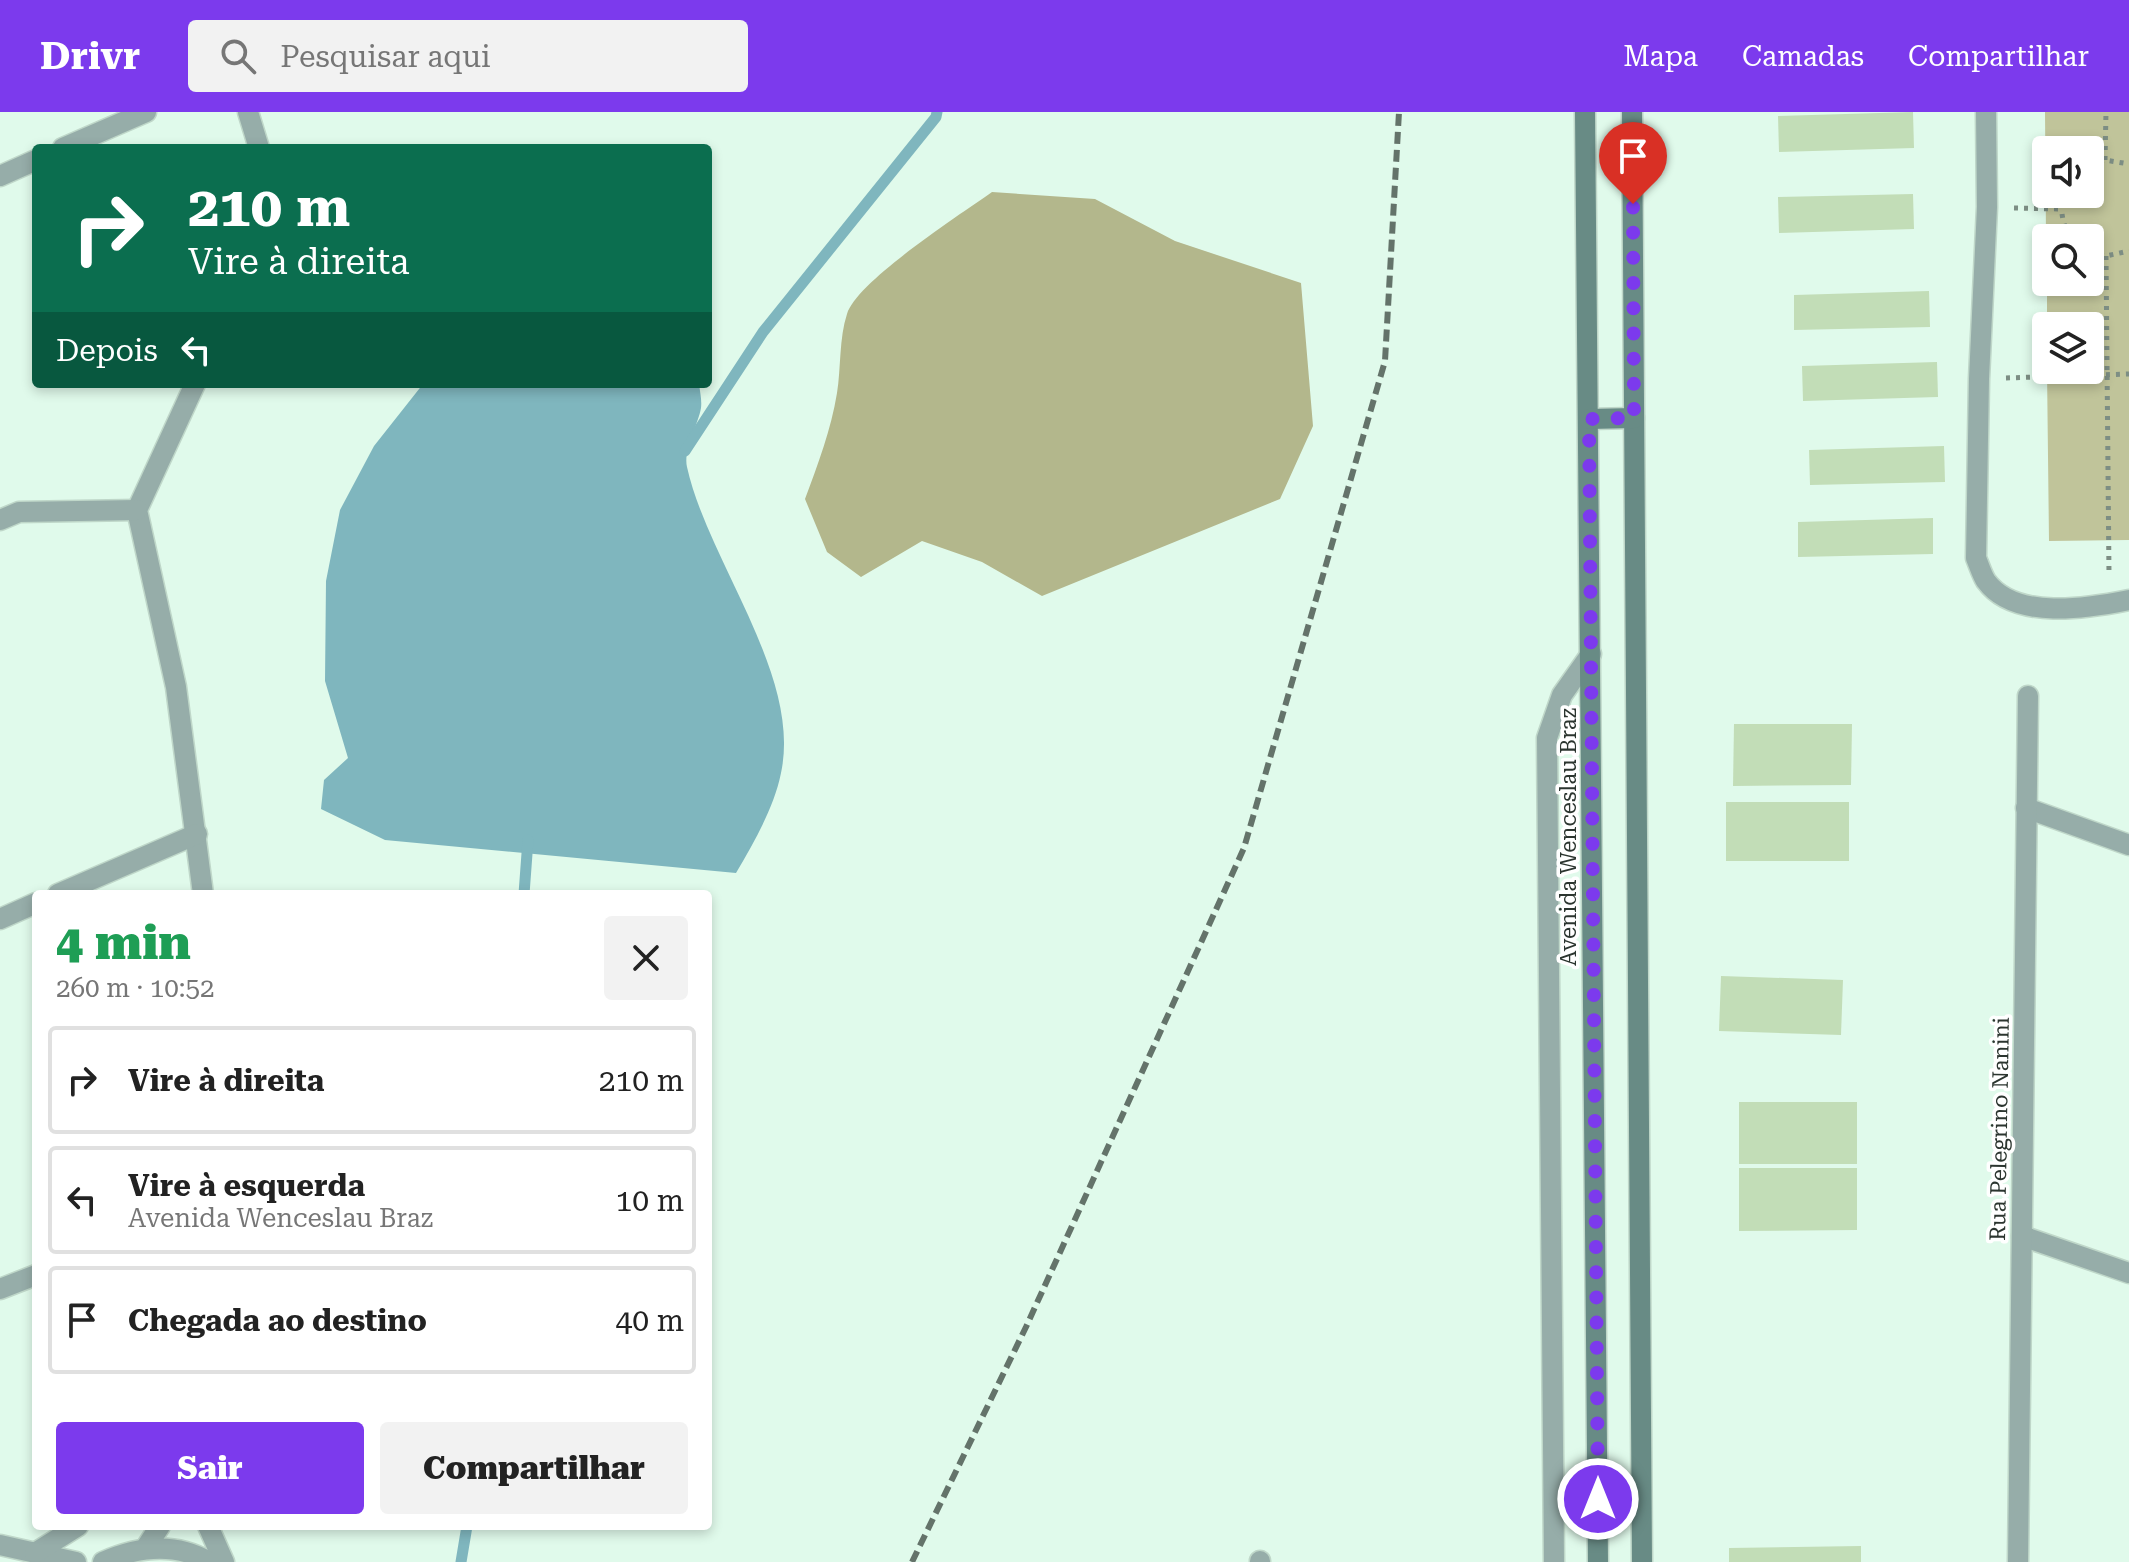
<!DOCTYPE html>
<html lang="pt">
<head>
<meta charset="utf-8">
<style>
	:root { --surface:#fff; --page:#f2f2f2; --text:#222; --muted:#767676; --line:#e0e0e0; --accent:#7c3aed }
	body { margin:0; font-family:"Roboto Serif",serif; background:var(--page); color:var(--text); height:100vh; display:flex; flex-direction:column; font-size:30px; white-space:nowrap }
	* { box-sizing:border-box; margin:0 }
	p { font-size:26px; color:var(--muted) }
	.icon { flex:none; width:44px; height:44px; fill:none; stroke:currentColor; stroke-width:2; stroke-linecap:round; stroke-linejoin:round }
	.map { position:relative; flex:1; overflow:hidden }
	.side { position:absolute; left:32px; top:778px; width:680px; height:640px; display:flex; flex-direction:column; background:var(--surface); border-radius:8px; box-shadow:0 4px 12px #0003 }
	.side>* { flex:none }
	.hud { position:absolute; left:32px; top:32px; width:680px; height:244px; border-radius:8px; box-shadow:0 4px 12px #0003; background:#0b6e4f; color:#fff; overflow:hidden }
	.buttons { position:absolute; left:2032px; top:24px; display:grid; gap:16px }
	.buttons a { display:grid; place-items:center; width:72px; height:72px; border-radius:8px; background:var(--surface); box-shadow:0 4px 12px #0003; font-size:40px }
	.pin { position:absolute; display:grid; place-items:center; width:68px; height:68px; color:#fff; margin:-82px -34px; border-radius:50% 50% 50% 0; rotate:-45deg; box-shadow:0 0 8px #0007 }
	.pin .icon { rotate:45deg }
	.me { position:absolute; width:88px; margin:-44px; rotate:0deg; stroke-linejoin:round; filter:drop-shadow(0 0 6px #0008) }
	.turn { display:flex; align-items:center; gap:28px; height:168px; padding:0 24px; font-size:36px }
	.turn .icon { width:104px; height:104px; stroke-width:2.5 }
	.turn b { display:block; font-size:56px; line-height:68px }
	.then { display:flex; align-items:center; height:76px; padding:0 24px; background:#0003; gap:16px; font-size:30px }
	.round { display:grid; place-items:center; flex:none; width:84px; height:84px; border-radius:8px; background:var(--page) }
	.headline { display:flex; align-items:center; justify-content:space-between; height:136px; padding:0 24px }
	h1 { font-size:48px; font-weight:800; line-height:60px; color:#1e9e55 }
	.button { display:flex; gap:16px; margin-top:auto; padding:16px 24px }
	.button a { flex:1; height:92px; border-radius:8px; background:var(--accent); color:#fff; font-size:32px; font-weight:800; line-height:92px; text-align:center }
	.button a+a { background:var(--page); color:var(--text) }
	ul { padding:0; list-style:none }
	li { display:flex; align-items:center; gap:24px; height:108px; margin:0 16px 12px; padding:0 8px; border:4px solid var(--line); border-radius:8px }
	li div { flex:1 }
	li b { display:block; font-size:30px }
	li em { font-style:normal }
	header { display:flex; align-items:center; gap:48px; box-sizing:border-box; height:112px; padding:0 40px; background:var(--accent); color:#fff }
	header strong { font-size:38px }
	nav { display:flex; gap:44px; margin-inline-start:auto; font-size:28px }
	.search { width:560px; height:72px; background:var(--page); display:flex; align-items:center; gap:20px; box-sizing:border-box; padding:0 28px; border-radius:8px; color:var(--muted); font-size:30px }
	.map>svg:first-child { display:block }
	.green { fill:#c0c49a; fill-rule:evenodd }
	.forest { fill:#b3b78c }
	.water { fill:#7fb6be }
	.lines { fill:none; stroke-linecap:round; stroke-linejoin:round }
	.stream { stroke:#7fb6be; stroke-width:11 }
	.building { fill:#c2ddb7 }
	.street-casing { stroke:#bfd7c9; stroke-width:23 }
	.secondary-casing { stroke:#bfd7c9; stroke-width:23 }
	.path { stroke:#7d8e84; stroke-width:5; stroke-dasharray:4 6; stroke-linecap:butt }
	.street { stroke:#96ada9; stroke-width:20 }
	.secondary { stroke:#688b85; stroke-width:20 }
	.rail { stroke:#64736a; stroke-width:6; stroke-dasharray:12 6; stroke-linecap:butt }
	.route { stroke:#7c3aed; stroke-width:14; stroke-dasharray:0 25.2 }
	.labels { text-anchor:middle; stroke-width:7; stroke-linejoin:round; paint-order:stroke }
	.street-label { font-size:22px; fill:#2b352f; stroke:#fff }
</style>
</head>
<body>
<header>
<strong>Drivr</strong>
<div class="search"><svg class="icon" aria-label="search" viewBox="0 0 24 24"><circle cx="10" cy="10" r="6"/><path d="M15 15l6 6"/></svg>Pesquisar aqui</div>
<nav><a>Mapa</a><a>Camadas</a><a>Compartilhar</a></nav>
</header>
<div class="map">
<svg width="2129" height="1450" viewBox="0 0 2129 1450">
	<rect width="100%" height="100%" fill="#e0faeb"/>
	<!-- green -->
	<path class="green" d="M2045 0H2129V428L2049 429 2047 258H2090V214H2047V170H2090V126H2046ZM2046 38H2090V82H2046Z"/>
	<!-- forest -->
	<path class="forest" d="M992 80 1095 87 1175 129 1301 171 1313 314 1280 387 1042 484 982 450 922 429 861 465 827 440 805 387C818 352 831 318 837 281 841 256 839 226 847 202 857 169 961 102 992 80Z"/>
	<!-- water -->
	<path class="water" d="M423 272H699C700 280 702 288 701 296 698 313 683 338 687 355 708 450 802 563 781 661 774 696 754 730 736 761L385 728 321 697 324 668 348 646 325 569 326 469 340 398 374 334Z"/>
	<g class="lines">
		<!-- stream -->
		<g class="stream">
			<polyline points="685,339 763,220 936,5 937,0"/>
			<polyline points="524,782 528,728"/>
			<polyline points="461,1450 467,1414"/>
		</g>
	</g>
	<!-- building -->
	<g class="building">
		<polygon points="1913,0 1914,36 1779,40 1778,4"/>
		<polygon points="1913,82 1914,117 1779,121 1778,85"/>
		<polygon points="1929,179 1930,215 1794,218 1794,183"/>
		<polygon points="1937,250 1938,285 1803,289 1802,254"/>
		<polygon points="1944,334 1945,370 1810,373 1809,338"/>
		<polygon points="1933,406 1933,442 1798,445 1798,410"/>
		<polygon points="1734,612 1852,612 1851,673 1733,674"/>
		<rect x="1726" y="690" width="123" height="59"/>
		<polygon points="1721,864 1843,868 1841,923 1719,919"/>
		<rect x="1739" y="990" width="118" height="62"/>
		<polygon points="1739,1056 1857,1056 1857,1118 1739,1119"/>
		<polygon points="1861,1434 1861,1450 1729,1450 1729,1436"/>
	</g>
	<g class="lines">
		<!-- street casing -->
		<g class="street-casing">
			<g id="street">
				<polyline points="248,0 259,36"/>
				<path d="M1986 0 1987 95 1979 267 1976 446C1979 453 1982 463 1986 469 2015 509 2089 496 2129 488"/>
				<polyline points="63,36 146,0"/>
				<polyline points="0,64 36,48"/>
				<polyline points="195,272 137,398 176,575 203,782"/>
				<polyline points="0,408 19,400 137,398"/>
				<polyline points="2026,696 2129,733"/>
				<polyline points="58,782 197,722"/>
				<polyline points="0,807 36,791"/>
				<polyline points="2022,1124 2129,1161"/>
				<polyline points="0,1177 36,1163"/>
				<polyline points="208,1414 224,1450"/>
				<polyline points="0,1433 76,1450"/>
				<polyline points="145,1437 160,1414"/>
				<polyline points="35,1441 78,1414"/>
				<path d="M103 1450C137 1435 175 1430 209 1450"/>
				<polyline points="1260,1450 1260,1449"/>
				<polyline points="1554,1450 1547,626 1562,583 1591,542"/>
				<polyline points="2018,1450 2028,584"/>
			</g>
		</g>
		<!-- secondary casing -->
		<g class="secondary-casing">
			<g id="secondary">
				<polyline points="1585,0 1598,1450"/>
				<polyline points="1632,0 1642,1450"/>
				<polyline points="1589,307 1634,306"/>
			</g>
		</g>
		<!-- path -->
		<g class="path">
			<polyline points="2105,48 2106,0"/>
			<polyline points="2090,51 2105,48 2129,52"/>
			<path d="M2063 82C2060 99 2062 112 2071 126"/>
			<polyline points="2014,96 2060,97"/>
			<polyline points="2090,140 2106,144 2129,139"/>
			<polyline points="2106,144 2109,463"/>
			<polyline points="2006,266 2129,262"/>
		</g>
		<!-- street -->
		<use href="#street" class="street"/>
		<!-- secondary -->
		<use href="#secondary" class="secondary"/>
		<!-- rail -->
		<polyline class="rail" points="912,1450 1026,1215 1244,736 1385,249 1399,0"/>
	</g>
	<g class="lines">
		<!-- route -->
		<polyline class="route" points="1598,1387 1589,307 1634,306 1633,92"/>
	</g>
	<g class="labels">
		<!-- street labels -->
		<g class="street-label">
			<text transform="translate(1568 725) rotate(-90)" y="8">Avenida Wenceslau Braz</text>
			<text transform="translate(1999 1017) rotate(-89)" y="8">Rua Pelegrino Nanini</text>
		</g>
	</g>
</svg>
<div class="buttons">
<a><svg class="icon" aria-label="sound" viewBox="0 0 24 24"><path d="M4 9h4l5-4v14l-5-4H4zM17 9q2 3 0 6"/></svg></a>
<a><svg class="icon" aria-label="search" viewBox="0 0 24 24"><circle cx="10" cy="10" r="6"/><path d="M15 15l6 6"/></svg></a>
<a><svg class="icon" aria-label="layers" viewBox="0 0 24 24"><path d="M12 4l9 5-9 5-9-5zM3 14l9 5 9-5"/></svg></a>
</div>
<div class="pin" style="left:1633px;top:92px;background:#d93025"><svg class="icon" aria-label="arrive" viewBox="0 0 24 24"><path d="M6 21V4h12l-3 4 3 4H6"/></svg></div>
<svg class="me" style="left:1598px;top:1387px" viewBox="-20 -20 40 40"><circle r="17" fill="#7c3aed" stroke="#fff" stroke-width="3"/><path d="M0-11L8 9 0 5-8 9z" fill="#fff"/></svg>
<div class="hud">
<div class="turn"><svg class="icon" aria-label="right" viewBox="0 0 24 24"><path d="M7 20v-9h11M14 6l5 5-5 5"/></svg><div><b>210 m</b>Vire à direita</div></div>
<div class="then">Depois<svg class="icon" aria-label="left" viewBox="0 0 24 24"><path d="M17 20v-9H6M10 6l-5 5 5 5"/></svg></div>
</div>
<section class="side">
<div class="headline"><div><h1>4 min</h1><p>260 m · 10:52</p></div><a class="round"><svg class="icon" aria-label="close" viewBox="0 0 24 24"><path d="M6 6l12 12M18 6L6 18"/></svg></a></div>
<ul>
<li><svg class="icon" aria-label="right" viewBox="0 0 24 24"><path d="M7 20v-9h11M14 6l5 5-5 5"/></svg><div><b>Vire à direita</b></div><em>210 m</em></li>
<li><svg class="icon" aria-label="left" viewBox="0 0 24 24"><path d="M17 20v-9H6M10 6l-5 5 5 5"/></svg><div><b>Vire à esquerda</b><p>Avenida Wenceslau Braz</p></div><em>10 m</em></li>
<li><svg class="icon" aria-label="arrive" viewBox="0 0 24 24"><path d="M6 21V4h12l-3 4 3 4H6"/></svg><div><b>Chegada ao destino</b></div><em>40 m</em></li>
</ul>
<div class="button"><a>Sair</a><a>Compartilhar</a></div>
</section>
</div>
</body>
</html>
